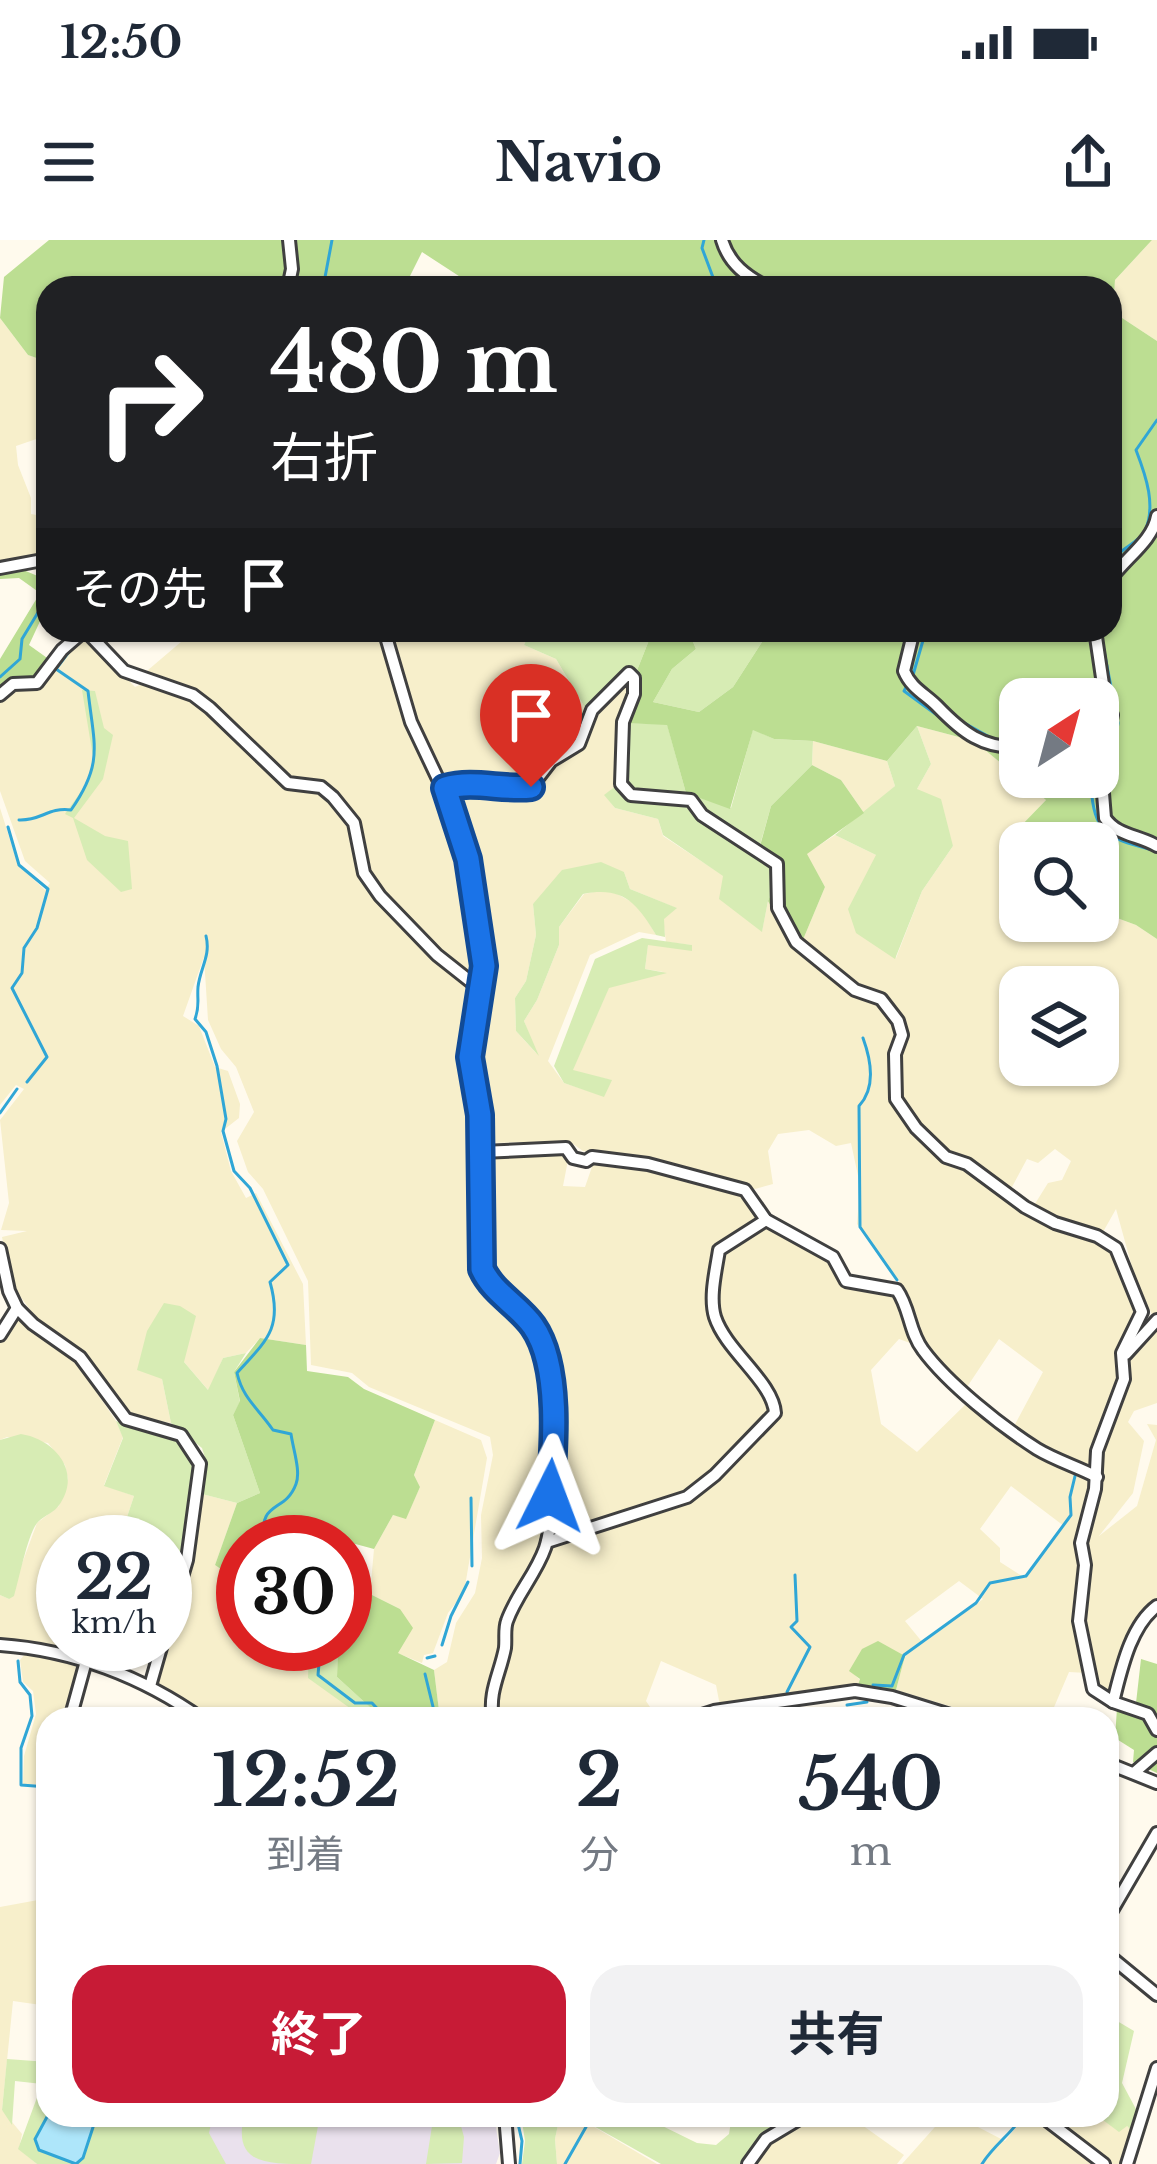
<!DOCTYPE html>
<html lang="ja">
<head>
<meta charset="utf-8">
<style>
	:root { --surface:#fff; --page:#f2f2f3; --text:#1f2937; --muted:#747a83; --accent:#c71b36 }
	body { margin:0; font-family:"Libre Baskerville","Noto Sans JP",serif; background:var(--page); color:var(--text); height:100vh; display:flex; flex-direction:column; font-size:45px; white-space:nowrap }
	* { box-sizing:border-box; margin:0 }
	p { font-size:39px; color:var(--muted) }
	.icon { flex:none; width:66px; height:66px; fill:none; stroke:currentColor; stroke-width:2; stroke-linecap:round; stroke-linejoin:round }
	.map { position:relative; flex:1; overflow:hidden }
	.details { position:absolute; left:36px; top:1467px; width:1083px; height:420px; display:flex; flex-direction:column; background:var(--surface); border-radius:36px; box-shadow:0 3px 9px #0004 }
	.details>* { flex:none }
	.guide { position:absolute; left:36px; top:36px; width:1086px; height:366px; border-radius:36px; box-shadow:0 3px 9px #0004; background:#202124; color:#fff; overflow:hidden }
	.needle { width:78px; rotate:36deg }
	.fabs { position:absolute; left:999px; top:438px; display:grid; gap:24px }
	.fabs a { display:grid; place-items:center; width:120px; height:120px; border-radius:24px; background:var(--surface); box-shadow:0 3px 9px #0004; font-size:60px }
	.speed { position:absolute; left:36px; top:1275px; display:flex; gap:24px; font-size:60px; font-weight:700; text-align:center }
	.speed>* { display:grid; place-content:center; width:156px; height:156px; border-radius:50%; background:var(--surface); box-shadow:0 3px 9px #0004; line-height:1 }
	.speed small { font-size:30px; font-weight:400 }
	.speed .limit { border:18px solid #d22; background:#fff; color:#111 }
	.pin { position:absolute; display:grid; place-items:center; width:102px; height:102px; color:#fff; margin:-123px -51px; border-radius:50% 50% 50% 0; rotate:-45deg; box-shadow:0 0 12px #0007 }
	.pin .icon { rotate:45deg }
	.me { position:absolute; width:132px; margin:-66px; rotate:3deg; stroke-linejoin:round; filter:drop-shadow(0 0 9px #0008) }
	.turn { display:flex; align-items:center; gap:42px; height:252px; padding:0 36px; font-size:54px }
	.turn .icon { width:156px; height:156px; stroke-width:2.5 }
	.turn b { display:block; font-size:84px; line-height:102px }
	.then { display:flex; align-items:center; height:114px; padding:0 36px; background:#0003; gap:24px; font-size:45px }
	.eta { display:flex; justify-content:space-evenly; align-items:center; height:204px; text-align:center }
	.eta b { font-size:72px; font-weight:700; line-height:84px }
	.cta { display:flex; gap:24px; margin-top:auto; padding:24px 36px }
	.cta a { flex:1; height:138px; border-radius:36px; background:var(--accent); color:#fff; font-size:48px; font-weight:700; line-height:138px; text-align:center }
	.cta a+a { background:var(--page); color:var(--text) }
	.status { display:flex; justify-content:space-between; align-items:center; height:84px; padding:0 60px; background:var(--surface); direction:ltr }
	.status svg { height:33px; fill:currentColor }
	header { display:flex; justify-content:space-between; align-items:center; height:156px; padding:0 36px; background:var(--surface); font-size:54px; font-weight:700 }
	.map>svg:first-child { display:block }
	.industrial { fill:#eae1ed }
	.farmland { fill:#f7efcb; fill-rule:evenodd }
	.green { fill:#d7ecb4 }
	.forest { fill:#bcde92; fill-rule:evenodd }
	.water { fill:#aee6fa; stroke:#30a6d6; stroke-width:3 }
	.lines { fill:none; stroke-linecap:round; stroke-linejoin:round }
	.stream { stroke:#30a6d6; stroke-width:3 }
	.minor-casing { stroke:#404040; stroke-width:16 }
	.minor { stroke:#fff; stroke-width:10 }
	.route-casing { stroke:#114b97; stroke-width:30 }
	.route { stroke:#1a73e8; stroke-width:21 }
</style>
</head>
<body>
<div class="status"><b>12:50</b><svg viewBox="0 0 49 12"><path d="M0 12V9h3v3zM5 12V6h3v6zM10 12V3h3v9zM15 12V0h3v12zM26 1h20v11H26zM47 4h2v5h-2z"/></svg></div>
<header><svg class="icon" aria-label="menu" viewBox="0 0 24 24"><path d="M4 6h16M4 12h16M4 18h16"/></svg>Navio<svg class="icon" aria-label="share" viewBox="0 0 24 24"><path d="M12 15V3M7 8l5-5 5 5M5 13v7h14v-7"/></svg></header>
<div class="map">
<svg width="1157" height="1924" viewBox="0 0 1157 1924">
	<rect width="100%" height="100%" fill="#fffaed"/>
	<!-- industrial -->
	<polygon class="industrial" points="116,1875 494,1875 500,1913 496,1924 114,1924"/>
	<!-- farmland -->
	<g class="farmland">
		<polygon points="1152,0 1157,0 1157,101 1113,72 1115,40"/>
		<polygon points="0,78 28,115 48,122 48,195 16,206 18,225 31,258 31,274 48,277 48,299 39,303 42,317 0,321"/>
		<polygon points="195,390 381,390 445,557 465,635 480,724 476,741 428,701 369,636 360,582 322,541 289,540 195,452 141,436"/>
		<polygon points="388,390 531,390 524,405 556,419 587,471 579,500 523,546 448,541 413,478"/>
		<polygon points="87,398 135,447 142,444 185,457 208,470 288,549 319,552 356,598 359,633 475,752 468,787 466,829 477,887 474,1019 485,1046 527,1084 542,1119 550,1206 541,1309 504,1375 500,1415 487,1446 489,1479 440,1479 434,1430 447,1422 456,1383 475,1353 482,1318 481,1275 493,1215 490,1197 369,1147 352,1133 311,1125 308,1041 263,949 248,932 237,901 254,872 236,827 221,809 208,780 204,717 183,776 199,786 215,827 228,831 240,864 239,878 221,892 231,931 246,958 256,953 303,1044 306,1105 260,1098 246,1113 223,1118 209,1151 184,1122 162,1139 171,1183 138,1177 117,1162 88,1116 41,1084 13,1047 2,997 27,991 1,990 9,963 0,880 24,849 16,845 0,865 0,568 18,625 45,650 50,643 25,621 0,551 0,460"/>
		<path d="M631 440 617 545 605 555 615 568 658 579 663 596 724 636 762 691 768 661 786 695 876 760 900 793 891 813V863L945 923 964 928 1044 982 1093 998 1116 1013 1140 1077 1117 1113 1120 1141 1092 1205 1091 1228 1044 1208 1013 1188 1043 1132 999 1099 967 1147 922 1106 899 1041 857 984 860 945 851 903 836 906 809 890 778 894 768 911 773 944 755 949 651 918 583 911 569 901 487 903 473 809 488 728 472 614 451 550 466 546 528 551 544 540 552 522 585 502 593 476 610 462 624 441ZM624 632 630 649 676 668 663 679 666 702 692 705 648 704 645 729 663 732 609 747 572 831 611 840 604 856 564 843 548 821 590 715 639 692 656 695 639 666 608 649 584 654 559 687V705L537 760 524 781 536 813 516 791 515 758 526 741 536 695 533 664Z"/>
		<path d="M917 486 974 501 1046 560 1014 593 1023 603H1020V681H1098V671L1136 685 1157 699V1075L1154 1079 1134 1034 1116 969 1103 992 1052 978 1033 967 1048 943 1062 940 1071 921 1055 909 1038 923 1027 919 1012 947 999 945 951 917 916 886 901 859 900 817 907 786 884 756 853 744 802 702 825 647 806 614 835 595 876 615 896 718 922 651 953 606 917 549 931 524ZM1020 747H1098V825H1020Z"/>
		<polygon points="813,501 887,521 895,546 864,573 841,540 812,525"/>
		<path d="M552 910 569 915 563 946 585 947 594 921 644 927 751 955 765 984 829 1021 839 1041 867 1050 887 1049 899 1061 913 1104 899 1099 871 1130 881 1184 917 1212 969 1161 1094 1238 1076 1308 1087 1433 1069 1432 1049 1479H993L896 1450 905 1416 850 1430 860 1440 858 1445 720 1466 716 1445 661 1421 646 1461 658 1479H501L497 1470 512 1383 550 1313 560 1202 551 1109 535 1080 494 1041 485 1022 487 918ZM1011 1246 1064 1286 1025 1338 1000 1322V1308L980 1289ZM959 1341 983 1359 923 1403 905 1381Z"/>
		<polygon points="17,1073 78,1125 116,1181 123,1197 104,1245 134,1256 124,1286 102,1277 92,1302 63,1302 63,1387 57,1407 0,1399 0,1355 9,1359 37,1283 59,1266 68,1239 65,1225 48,1203 7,1197 0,1200 0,1103"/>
		<polygon points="1157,1085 1157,1163 1134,1171 1128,1182 1144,1201 1133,1253 1099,1296 1137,1266 1156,1200 1147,1184 1157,1185 1157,1363 1141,1375 1110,1454 1096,1445 1081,1379 1085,1298 1101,1212 1128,1139 1128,1114"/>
		<polygon points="435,1180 481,1200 487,1218 464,1352 448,1373 433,1413 424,1415 422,1423 397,1413 400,1369 370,1354 374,1309 393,1275 406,1278 420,1247 414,1235"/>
		<polygon points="202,1254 237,1263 215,1325 238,1341 243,1404 301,1404 354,1471 370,1467 383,1479 213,1479 157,1444 192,1322"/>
		<polygon points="25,1414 80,1426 66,1478 48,1479 48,1545 23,1544 24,1516 36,1474 33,1451 23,1442 20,1420"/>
		<polygon points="38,1660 48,1668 48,1766 13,1761 2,1870 22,1894 19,1909 37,1924 0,1924 0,1667"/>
		<polygon points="560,1875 574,1875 657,1924 557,1924 555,1899"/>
		<polygon points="810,1875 848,1875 904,1915 897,1924 752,1924 764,1905"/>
		<polygon points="1026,1875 1035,1875 1097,1924 902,1924 942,1879 978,1887 1005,1901"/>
		<polygon points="1060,1875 1080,1875 1091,1882 1099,1877 1126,1885 1133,1892 1124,1924 1113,1924 1055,1882"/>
	</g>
	<!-- green -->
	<g class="green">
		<polygon points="531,390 653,390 636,433 587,471 556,419 524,405"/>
		<polygon points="688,390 753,390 762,402 733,447 699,472 653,462 672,429 696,409"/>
		<polygon points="82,450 95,451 104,488 113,495 103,539 74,578 105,596 128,601 132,649 121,652 87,620 73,578 65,574 90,539 93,517"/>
		<polygon points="625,483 667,484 686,553 731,568 753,489 774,499 813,501 812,525 771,566 760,605 783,626 768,661 762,692 719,659 723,636 663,595 658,579 615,568 604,555 617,545"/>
		<polygon points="917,486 931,524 917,549 941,559 953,606 922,651 895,719 856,693 848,669 876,615 835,595 895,546 887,521"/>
		<path d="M601 622 624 632 630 649 677 668 664 679 665 697 656 695C637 663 623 646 583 654L559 687V705L537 760 524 781 539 816 516 791 515 758 526 741 536 695 533 664 562 630Z"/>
		<polygon points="642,698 692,705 692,711 648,705 645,729 667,733 609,748 573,830 612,840 604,857 564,843 554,826 595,719"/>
		<polygon points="164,1063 180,1066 196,1076 184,1122 208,1150 223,1118 246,1113 234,1132 240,1162 233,1175 260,1253 237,1263 202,1254 207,1224 202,1208 171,1183 162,1139 137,1130 147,1091"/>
		<path d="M116 1181C133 1189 155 1188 170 1196 219 1224 182 1305 173 1346L165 1344V1302H153L154 1298 124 1286 134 1256 104 1246 123 1198Z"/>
		<path d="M21 1194C54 1199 82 1231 60 1264 54 1273 45 1275 38 1282 28 1292 19 1340 14 1356L9 1359 0 1355V1200Z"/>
		<polygon points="301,1404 338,1404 337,1437 370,1467 354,1471 308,1438 309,1413"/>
		<polygon points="1107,1775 1134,1791 1122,1843 1137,1871 1133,1892 1127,1886 1119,1892 1099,1877 1091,1882 1081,1875 1107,1875 1111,1800 1107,1797"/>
		<polygon points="7,1819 48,1822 48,1875 213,1875 209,1893 226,1924 37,1924 18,1909 42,1844 15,1841 12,1885 2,1870"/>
		<path d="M244 1875H320L311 1924C264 1924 233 1924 244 1875Z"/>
		<polygon points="370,1875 458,1875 464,1897 462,1923 426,1924 432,1886"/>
		<polygon points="521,1875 560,1875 555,1899 557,1924 522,1924 525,1901"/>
		<polygon points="574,1875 640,1875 697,1903 716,1905 729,1894 732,1875 801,1875 759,1900 744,1924 661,1924"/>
	</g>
	<!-- forest -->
	<g class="forest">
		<path d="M49 0H1152L1115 40 1113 72 1157 101V699L1136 685 1098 671V603H1023L1014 593 1046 560 974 501 917 486 887 521 813 501 774 499 753 490 730 569 686 553 667 485 625 483 636 433 653 390H688L696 409 672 429 653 462 699 472 733 447 762 402 753 390H1110V48H461L465 40 422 12 404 48H48V122L28 115 0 78 4 37ZM1020 459H1098V537H1020Z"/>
		<polygon points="21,329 40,337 48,331 48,364 29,405 50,420 38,440 0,450 0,419 40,353 19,338 0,339 0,331"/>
		<polygon points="812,525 841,540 864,573 807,614 825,647 802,702 786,695 768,661 783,626 760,606 771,566"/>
		<polygon points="260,1098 306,1105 307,1131 348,1137 364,1149 435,1180 414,1235 420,1247 406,1279 393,1275 374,1309 348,1302 345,1306 345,1302 243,1302 243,1364 238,1341 215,1325 237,1263 260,1253 233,1175 240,1161 234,1132"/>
		<polygon points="370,1354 400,1369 413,1388 398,1413 434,1430 440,1479 383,1479 337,1437 338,1404 345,1404 345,1384 353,1385"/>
		<polygon points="878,1401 905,1416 896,1450 858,1445 860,1439 849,1431 862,1409"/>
		<polygon points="1141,1419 1157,1424 1157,1533 1133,1522 1134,1510 1115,1498 1117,1468 1136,1463"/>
	</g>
	<!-- water -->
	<polygon class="water" points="48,1875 97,1875 83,1918 76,1924 39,1910 35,1899"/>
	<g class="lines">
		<!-- stream -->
		<g class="stream">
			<polyline points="704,0 702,8 717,48"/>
			<polyline points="323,48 332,0"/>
			<path d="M1110 326C1117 309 1134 306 1144 293 1157 267 1146 236 1136 210L1157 180"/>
			<polyline points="926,390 913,435 904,451 941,478"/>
			<polyline points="1100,390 1118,483 1108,548"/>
			<polyline points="0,437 20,419 22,399 48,356"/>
			<polyline points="950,475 993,499"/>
			<polyline points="1002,502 1020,500"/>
			<path d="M1091 546C1094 593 1107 598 1149 609"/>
			<path d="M19 580C41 581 48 567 71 570 104 523 94 505 88 451L56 429 71 409"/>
			<polyline points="8,587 19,625 48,649 37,688 24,708 22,733 12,748 47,817 27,842"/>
			<path d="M206 696C211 716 200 728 198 747 197 760 200 766 195 779L206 792 217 826 226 879 223 891 234 931 250 948 288 1025 270 1042C283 1088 267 1100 237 1133 243 1159 258 1168 273 1190L291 1194C293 1209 301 1231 296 1244 285 1274 258 1259 264 1302"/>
			<path d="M863 798C871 820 876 848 859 866L860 987 897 1040"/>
			<polyline points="0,873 17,849"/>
			<polyline points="471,1258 472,1326"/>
			<polyline points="316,1404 320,1412 318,1435 355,1463 372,1463 387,1479"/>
			<polyline points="442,1405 451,1376 468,1342"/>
			<polyline points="427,1418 435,1416"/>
			<polyline points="18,1421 20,1442 30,1455 32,1476 21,1508 21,1545 48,1547"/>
			<polyline points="425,1434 436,1479"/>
			<polyline points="873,1445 892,1446 904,1415 976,1363 990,1343 1026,1336 1071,1275 1070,1257 1076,1232"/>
			<polyline points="787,1452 810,1407 791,1387 797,1381 795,1335"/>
			<polyline points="847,1465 867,1462"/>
			<polyline points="779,1479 784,1471"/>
			<polyline points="516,1875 522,1901 520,1924"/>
			<polyline points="565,1924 586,1887"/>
			<path d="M982 1924C993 1906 1010 1895 1024 1875"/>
		</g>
		<!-- minor casing -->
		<g class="minor-casing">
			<g id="minor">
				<path d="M722 0C729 24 747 37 769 48"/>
				<polyline points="288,48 292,29 289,0"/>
				<polyline points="0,328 48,319"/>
				<path d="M1110 340C1124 319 1153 301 1157 276"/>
				<polyline points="85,390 124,431 193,455 210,468 288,543 321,547 333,557 354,583 364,633 380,656 437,715 480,749"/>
				<path d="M384 390 411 482 457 579 474 652 484 726 470 817 480 875 482 1029C496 1060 533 1073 544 1107 557 1146 558 1269 545 1308 536 1334 516 1355 507 1381 504 1389 506 1399 505 1408 500 1434 488 1452 493 1479"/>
				<path d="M914 390 904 431C911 448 925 454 937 466 962 492 983 509 1020 507"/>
				<path d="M1095 390 1105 458 1112 475 1101 529 1105 578C1117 596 1139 595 1157 606"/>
				<polyline points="0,455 13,444 37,443 62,410 84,391"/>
				<polyline points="1076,537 1100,548"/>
				<path d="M445 548C474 540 501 550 531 547L551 521 579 504 592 470 629 433 634 438V454L623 482 621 544 631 555 691 560 702 575 777 624 778 668 796 702 855 750 881 759 898 781 902 795 895 814 896 859 916 888 946 917 967 924 1025 967 1055 983 1097 996 1116 1008 1142 1072 1122 1113 1124 1139 1097 1211 1095 1249 1081 1303 1085 1325 1079 1381 1093 1449 1113 1462 1148 1474 1157 1490"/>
				<path d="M481 912 566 908 573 918 586 921 592 917 648 924 745 950 766 980 833 1017 846 1041 897 1050C910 1068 909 1092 923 1110 948 1144 1001 1186 1037 1209 1055 1220 1078 1227 1097 1237"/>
				<polyline points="0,1009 9,1051 17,1068 33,1084 80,1117 126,1179 181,1195 200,1224 187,1320 165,1394"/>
				<polyline points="0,1095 17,1068"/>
				<polyline points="1126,1114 1157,1080"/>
				<path d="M547 1302 687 1257 715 1235 775 1173C773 1142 726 1111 715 1077 709 1057 716 1030 719 1010L766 980"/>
				<path d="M0 1405C73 1410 143 1437 202 1479"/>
				<polyline points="150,1446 162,1404"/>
				<path d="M1113 1462C1121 1431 1130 1386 1157 1366"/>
				<polyline points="70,1479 86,1421"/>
				<polyline points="689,1479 714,1471 855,1451 892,1457 963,1479"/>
				<polyline points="1107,1523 1157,1543"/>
				<polyline points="1135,1532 1157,1513"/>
				<polyline points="1107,1679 1157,1593"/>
				<polyline points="1107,1714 1157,1755"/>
				<polyline points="505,1875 509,1924"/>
				<polyline points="1040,1875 1104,1924"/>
				<polyline points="748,1924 766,1899 806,1875"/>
				<polyline points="1127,1924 1157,1828"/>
			</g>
		</g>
		<!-- minor -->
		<use href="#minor" class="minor"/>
	</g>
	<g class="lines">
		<!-- route casing -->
		<g class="route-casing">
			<path id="route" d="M531 547C501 550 474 540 445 548L468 619 484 726 470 817 480 875 482 1029C493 1053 518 1065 533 1086 561 1126 554 1208 550 1256"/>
		</g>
		<!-- route -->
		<use href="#route" class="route"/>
	</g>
</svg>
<div class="fabs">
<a><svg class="needle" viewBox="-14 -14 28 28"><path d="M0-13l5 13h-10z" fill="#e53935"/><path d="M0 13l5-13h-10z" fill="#747a83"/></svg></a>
<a><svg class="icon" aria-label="search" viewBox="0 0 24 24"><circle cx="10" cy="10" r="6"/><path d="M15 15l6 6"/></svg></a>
<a><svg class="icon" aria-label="layers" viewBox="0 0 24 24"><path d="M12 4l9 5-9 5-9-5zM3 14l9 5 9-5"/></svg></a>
</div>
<div class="speed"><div>22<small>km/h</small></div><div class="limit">30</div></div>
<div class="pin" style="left:531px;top:547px;background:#d93025"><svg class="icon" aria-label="arrive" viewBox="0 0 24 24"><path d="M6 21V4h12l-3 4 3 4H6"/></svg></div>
<svg class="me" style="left:550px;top:1256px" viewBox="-20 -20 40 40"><path d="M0-17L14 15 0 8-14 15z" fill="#1a73e8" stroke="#fff" stroke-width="4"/></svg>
<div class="guide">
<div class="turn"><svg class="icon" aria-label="right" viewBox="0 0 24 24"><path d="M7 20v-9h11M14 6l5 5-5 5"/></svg><div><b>480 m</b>右折</div></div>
<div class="then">その先<svg class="icon" aria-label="arrive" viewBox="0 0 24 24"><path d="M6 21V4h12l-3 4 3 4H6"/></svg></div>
</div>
<section class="details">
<div class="eta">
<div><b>12:52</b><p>到着</p></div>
<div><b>2</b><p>分</p></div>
<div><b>540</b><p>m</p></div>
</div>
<div class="cta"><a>終了</a><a>共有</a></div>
</section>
</div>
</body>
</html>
